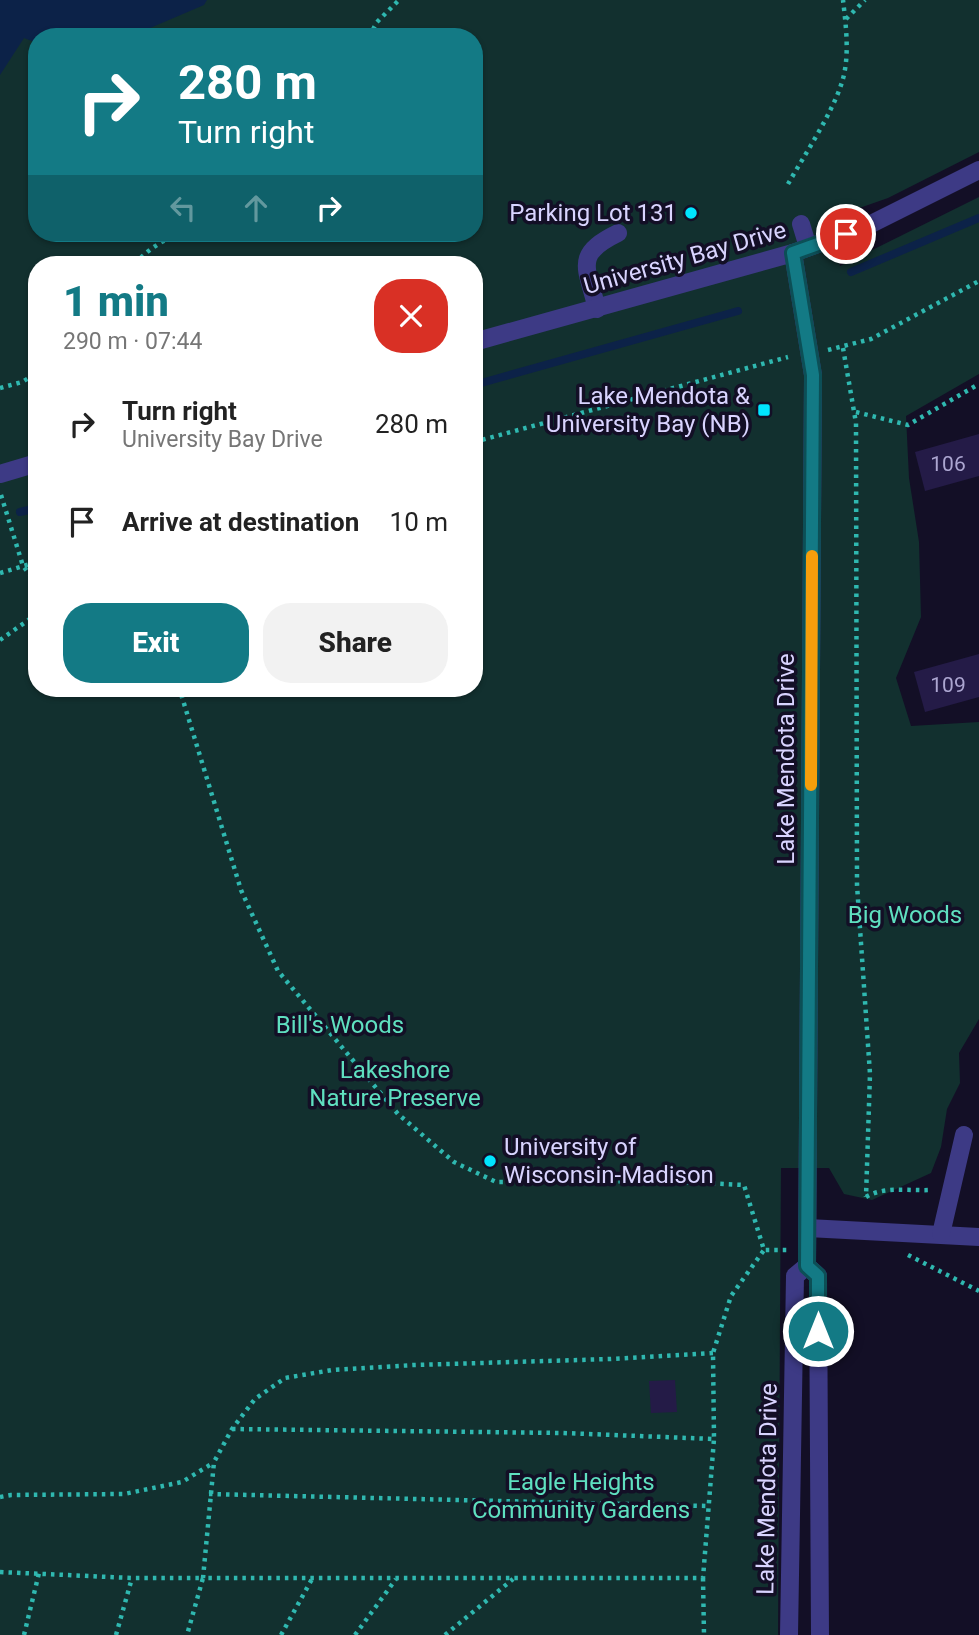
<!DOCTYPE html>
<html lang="en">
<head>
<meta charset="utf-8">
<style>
	:root { --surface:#fff; --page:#f2f2f2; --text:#222; --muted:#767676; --accent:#137a85 }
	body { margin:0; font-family:Roboto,sans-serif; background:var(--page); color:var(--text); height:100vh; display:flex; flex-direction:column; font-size:26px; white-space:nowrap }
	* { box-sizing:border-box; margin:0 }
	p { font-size:23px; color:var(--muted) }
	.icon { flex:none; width:38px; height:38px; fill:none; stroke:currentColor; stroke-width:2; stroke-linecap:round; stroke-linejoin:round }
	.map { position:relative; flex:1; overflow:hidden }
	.details { position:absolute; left:28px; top:256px; width:455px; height:441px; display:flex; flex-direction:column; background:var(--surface); border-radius:28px; box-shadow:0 2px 5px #0004 }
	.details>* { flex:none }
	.top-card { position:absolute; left:28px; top:28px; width:455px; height:214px; border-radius:28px; box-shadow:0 2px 5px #0004; background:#137a85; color:#fff; overflow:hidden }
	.pin { position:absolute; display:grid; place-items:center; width:60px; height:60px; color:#fff; margin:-30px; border:4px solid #fff; border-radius:50%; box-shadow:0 2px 7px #0007 }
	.me { position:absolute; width:77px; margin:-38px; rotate:0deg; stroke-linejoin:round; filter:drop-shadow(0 0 5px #0008) }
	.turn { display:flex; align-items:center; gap:24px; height:147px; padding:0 35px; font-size:32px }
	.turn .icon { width:91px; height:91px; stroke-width:2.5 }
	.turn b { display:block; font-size:49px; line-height:60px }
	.lanes { display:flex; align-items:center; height:66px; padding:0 35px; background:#0003; justify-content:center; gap:35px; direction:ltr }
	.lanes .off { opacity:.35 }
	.round { display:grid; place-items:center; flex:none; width:74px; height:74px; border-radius:28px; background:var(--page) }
	.head { display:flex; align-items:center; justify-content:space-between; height:119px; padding:0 35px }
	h1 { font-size:42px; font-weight:800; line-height:52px; color:var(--accent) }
	.action { display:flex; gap:14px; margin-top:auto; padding:14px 35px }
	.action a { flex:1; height:80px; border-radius:28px; background:var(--accent); color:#fff; font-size:28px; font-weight:800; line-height:80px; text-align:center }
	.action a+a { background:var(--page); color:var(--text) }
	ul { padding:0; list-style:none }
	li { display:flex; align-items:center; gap:21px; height:98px; padding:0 35px }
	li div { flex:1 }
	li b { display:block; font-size:26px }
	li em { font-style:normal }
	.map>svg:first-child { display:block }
	.green { fill:#12302f; fill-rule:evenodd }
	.water { fill:#0c2248 }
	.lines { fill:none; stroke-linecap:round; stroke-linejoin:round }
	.stream { stroke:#0c2248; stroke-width:8 }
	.building { fill:#241b47 }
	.path { stroke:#2fb8b0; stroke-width:4.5; stroke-dasharray:3.5 5; stroke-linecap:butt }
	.minor { stroke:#3d3a85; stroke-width:18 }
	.route-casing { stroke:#0c4f56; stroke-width:18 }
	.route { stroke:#137a85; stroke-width:12 }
	.slow { stroke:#f59e0b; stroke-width:12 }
	.poi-dot { fill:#00e5ff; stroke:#130f26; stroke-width:2.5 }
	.labels { text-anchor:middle; stroke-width:7; stroke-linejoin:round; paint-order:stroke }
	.number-label { font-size:21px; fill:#aca6d1 }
	.poi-label { font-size:24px; fill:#d9d4ff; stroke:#130f26; text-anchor:end }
	.street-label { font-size:24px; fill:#d9d4ff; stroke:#130f26 }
	.park-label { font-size:24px; fill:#5fe0c0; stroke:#130f26 }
</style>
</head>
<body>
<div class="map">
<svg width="979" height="1635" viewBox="0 0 979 1635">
	<rect width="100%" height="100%" fill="#130f26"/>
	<!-- green -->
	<path class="green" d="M0 0H979V152L888 198 828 219 840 266 979 197V374L906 416 909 478 919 542 921 617 896 678 911 726 979 722V1019L959 1053 960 1083 947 1109 941 1147 931 1173 872 1200 844 1194 829 1168H781L778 1635H0ZM37 37H474V233H37ZM37 264H474V688H37Z"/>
	<!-- water -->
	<polygon class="water" points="0,0 207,0 204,5 129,37 37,37 37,43 24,38 0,75"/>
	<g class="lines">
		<!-- stream -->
		<g class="stream">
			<polyline points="851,272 979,218"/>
			<polyline points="474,385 738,311"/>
			<polyline points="20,512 37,508"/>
		</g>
	</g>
	<!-- building -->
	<g class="building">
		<polygon points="979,434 979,476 925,491 915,452"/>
		<polygon points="979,654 979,697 925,712 914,672"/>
		<polygon points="675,1380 677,1412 651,1413 649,1381"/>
	</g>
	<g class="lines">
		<!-- path -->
		<g class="path">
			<polyline points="846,19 865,0"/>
			<polyline points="369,37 377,22 399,0"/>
			<path d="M788 184C805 154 832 114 842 82 850 57 846 26 843 0"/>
			<path d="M135 264C148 249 165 238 184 233"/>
			<polyline points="843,348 856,423 857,885 870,1074 866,1197"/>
			<polyline points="828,350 871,339 979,281"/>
			<polyline points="0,388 22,382 37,373"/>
			<polyline points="856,412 908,425 979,384"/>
			<polyline points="474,442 788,357"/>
			<polyline points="1,495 23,566 37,584"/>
			<polyline points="0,573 37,562"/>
			<polyline points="0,640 37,614"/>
			<polyline points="176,688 182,697 241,890 278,971 398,1114 454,1162 496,1182 661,1181 744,1185 764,1250 787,1250"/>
			<path d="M866 1197C884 1186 908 1191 929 1190"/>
			<polyline points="908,1255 979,1291"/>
			<polyline points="713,1353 611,1359 414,1365 332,1370 285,1378 255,1399 232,1429 214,1462 203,1578 703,1578 714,1439"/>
			<polyline points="232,1429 563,1433 714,1439 713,1353 731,1296 764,1250"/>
			<polyline points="209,1494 708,1506"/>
			<polyline points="0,1497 11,1495 124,1494 182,1482 213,1463"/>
			<polyline points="0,1572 132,1578 203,1578 187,1635"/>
			<polyline points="703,1578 704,1635"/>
			<polyline points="24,1635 39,1573"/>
			<polyline points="116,1635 132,1578"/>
			<polyline points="281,1635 312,1579"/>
			<polyline points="355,1635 396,1579"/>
			<polyline points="445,1635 513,1579"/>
		</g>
		<!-- minor -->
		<g class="minor">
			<polyline points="801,224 808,247"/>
			<polyline points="793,253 813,375 807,1266 818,1276 820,1635"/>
			<path d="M597 309C587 267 573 255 618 233"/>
			<polyline points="474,342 793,253 865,227 979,170"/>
			<polyline points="0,474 37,463"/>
			<polyline points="808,1228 979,1237"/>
			<polyline points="941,1234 964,1135"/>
			<polyline points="789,1635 795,1276 807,1266"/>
		</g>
	</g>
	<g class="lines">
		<!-- route casing -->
		<g class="route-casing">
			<polyline id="route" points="818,1331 818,1276 807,1266 813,375 793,253 846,234"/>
		</g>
		<!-- route -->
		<use href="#route" class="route"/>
		<!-- slow -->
		<polyline class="slow" points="811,785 812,556"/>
	</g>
	<!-- markers -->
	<g class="poi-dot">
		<circle cx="691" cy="213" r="7"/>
		<rect x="757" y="403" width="14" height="14" rx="3.5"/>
		<circle cx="490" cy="1161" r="7"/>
	</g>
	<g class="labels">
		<!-- number labels -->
		<g class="number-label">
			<text x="948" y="471">106</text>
			<text x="948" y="692">109</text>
		</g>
		<!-- poi labels -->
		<g class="poi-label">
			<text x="677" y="221">Parking Lot 131</text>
			<text x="750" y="404">Lake Mendota &amp;<tspan x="750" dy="28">University Bay (NB)</tspan></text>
			<text x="504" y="1155" text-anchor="start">University of<tspan x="504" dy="28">Wisconsin-Madison</tspan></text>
		</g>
		<!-- street labels -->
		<g class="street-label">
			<text transform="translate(685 258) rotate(-16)" y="8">University Bay Drive</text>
			<text transform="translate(786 759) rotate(-90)" y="8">Lake Mendota Drive</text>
			<text transform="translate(767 1489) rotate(-89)" y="8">Lake Mendota Drive</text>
		</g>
		<!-- park labels -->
		<g class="park-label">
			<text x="905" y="923">Big Woods</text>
			<text x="340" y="1033">Bill's Woods</text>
			<text x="395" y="1078">Lakeshore<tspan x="395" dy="28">Nature Preserve</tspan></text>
			<text x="581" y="1490">Eagle Heights<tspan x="581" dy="28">Community Gardens</tspan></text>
		</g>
	</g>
</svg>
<div class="pin" style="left:846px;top:234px;background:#d93025"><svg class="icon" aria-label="arrive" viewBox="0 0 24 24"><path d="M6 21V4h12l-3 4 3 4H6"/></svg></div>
<svg class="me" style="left:818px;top:1331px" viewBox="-20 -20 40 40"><circle r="17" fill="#137a85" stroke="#fff" stroke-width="3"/><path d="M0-11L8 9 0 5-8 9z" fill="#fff"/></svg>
<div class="top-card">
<div class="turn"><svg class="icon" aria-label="right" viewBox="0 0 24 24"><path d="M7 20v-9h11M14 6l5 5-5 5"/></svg><div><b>280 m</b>Turn right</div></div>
<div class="lanes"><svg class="icon off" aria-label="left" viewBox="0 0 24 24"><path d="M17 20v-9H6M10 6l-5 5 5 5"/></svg><svg class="icon off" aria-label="ahead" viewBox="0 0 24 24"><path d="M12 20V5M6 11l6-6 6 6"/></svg><svg class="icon" aria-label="right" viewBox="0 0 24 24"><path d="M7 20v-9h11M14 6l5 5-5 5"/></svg></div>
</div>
<section class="details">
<div class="head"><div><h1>1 min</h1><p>290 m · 07:44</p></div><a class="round" style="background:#d93025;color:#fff"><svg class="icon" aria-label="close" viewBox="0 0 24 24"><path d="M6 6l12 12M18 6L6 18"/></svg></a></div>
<ul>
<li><svg class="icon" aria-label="right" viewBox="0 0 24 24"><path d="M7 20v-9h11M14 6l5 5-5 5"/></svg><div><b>Turn right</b><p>University Bay Drive</p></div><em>280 m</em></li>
<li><svg class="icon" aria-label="arrive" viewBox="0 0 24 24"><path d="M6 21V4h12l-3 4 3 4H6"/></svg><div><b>Arrive at destination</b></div><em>10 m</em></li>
</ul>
<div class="action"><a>Exit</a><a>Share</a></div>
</section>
</div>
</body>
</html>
